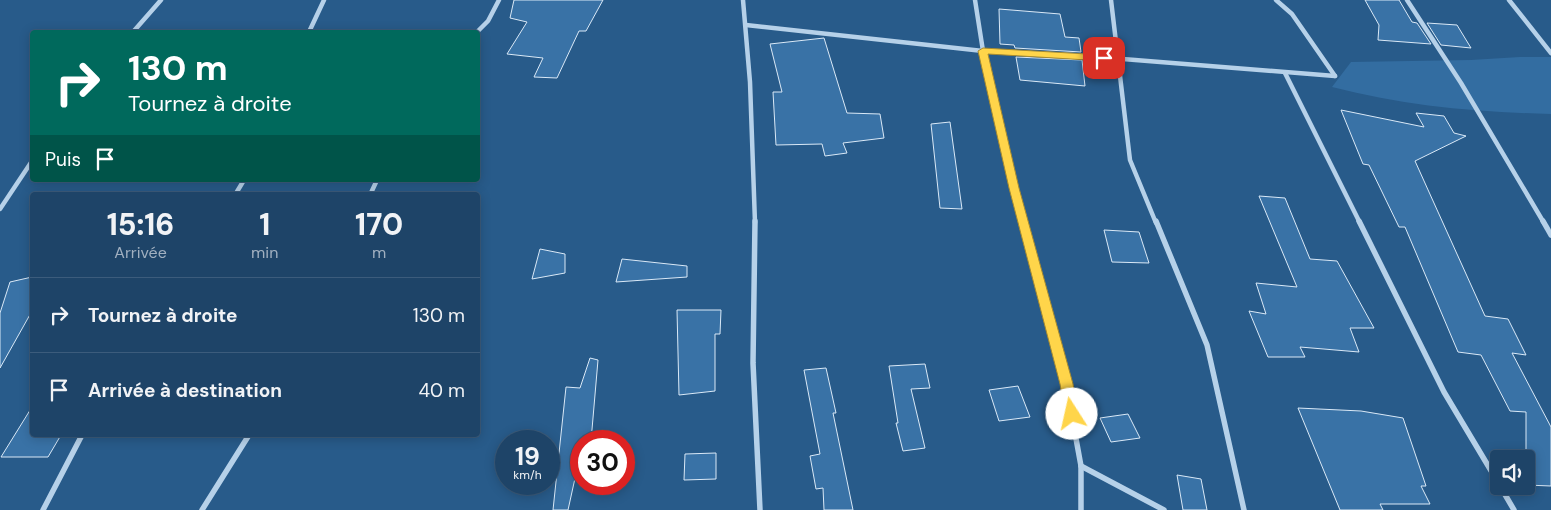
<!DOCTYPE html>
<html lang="fr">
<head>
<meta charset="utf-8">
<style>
	:root { --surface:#1e4468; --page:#2b4e71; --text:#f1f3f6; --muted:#a1b0c0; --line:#3c5c7c }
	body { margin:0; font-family:"DM Sans",sans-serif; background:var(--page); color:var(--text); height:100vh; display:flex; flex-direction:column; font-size:19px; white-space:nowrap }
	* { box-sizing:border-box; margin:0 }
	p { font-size:16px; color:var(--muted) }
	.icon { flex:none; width:28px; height:28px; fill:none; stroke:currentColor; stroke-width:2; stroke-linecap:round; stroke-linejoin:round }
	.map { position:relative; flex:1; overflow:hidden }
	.drawer { position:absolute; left:30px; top:192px; width:450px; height:245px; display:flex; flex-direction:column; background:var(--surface); border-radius:5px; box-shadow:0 2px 12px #0003,0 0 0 1px var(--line) }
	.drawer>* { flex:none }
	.banner { position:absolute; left:30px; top:30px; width:450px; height:152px; border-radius:5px; box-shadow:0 2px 12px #0003,0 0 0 1px var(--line); background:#00695c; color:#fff; overflow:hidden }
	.controls { position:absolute; left:1490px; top:450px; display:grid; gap:10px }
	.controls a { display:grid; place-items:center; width:45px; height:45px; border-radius:5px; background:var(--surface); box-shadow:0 2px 12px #0003,0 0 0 1px var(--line); font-size:25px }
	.speed { position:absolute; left:495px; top:430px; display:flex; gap:10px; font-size:25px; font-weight:700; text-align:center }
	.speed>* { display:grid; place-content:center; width:65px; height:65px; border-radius:50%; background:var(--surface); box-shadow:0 2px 12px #0003,0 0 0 1px var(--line); line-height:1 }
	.speed small { font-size:12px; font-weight:400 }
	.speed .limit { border:8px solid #d22; background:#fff; color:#111 }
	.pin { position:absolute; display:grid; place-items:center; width:42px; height:42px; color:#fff; margin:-21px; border-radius:10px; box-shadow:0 2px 8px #0006 }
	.me { position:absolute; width:55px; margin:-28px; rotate:350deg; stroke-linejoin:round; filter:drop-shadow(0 0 4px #0008) }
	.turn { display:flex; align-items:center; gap:18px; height:105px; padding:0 15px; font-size:22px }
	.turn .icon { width:65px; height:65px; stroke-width:2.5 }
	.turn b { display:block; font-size:35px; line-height:42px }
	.then { display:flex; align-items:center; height:48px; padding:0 15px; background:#0003; gap:10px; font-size:19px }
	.eta { display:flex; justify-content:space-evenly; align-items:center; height:85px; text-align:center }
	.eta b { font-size:30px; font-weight:800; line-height:35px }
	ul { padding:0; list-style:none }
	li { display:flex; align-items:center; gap:15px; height:75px; padding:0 15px; border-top:1px solid var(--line) }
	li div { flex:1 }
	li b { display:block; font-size:19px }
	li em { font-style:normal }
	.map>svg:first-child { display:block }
	.green { fill:#336da1 }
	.building { fill:#3972a6; stroke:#dae9f7 }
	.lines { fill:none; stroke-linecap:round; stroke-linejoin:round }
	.minor-far1 { stroke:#b6d1e9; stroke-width:4.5 }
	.minor { stroke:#b6d1e9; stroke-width:5.5 }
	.route { fill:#ffd54a; stroke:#a68a30 }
</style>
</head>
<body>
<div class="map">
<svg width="1551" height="510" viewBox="0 0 1551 510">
	<rect width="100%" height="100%" fill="#285b8a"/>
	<!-- green -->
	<path class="green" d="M1520 57H1551V114C1475 112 1405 106 1332 87L1351 62 1471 60Z"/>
	<!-- building -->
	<g class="building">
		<polygon points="514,0 603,0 586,31 579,31 557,78 534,77 543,58 507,54 527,22 510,18"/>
		<polygon points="1365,0 1399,0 1412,22 1417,23 1431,44 1378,40 1379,25"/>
		<polygon points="999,9 1060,14 1065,37 1079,38 1081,52 1015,48 1014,45 1000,44"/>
		<polygon points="1427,23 1457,25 1471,48 1441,45"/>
		<polygon points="824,38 847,113 880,114 884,138 843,143 847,153 825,156 822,144 776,145 773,92 782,92 770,44"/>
		<polygon points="1016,57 1082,60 1085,86 1020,80"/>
		<polygon points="1341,110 1424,127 1416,113 1444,116 1454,133 1466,136 1415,161 1485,316 1508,319 1526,355 1512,353 1551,427 1551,486 1526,485 1526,412 1510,411 1481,355 1458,352 1405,227 1399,227 1369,165 1363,164"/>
		<polygon points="950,122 962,209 940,208 931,124"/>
		<polygon points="1259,196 1285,198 1310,259 1337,261 1374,328 1350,328 1359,352 1300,347 1305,357 1268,357 1249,311 1266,314 1256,283 1297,287"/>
		<polygon points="1104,230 1139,232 1149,263 1112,262"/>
		<polygon points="540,249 565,254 565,273 532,279"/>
		<polygon points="622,259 687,266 687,277 616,282"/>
		<polygon points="32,277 32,311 0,368 0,313 10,282"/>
		<polygon points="677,310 721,310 720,334 715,334 715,391 679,395"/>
		<polygon points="590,358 598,360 591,441 581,441 581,451 568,510 553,510 566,387 580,388"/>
		<polygon points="925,364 930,388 911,389 925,448 903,451 896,423 898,423 889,366"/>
		<polygon points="826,368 836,413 833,413 853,510 824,510 823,488 816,489 810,456 820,454 804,370"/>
		<polygon points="1018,386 1030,417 999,421 989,390"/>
		<polygon points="32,407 32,435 61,435 48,457 1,457"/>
		<polygon points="1298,408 1361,411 1403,418 1426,486 1421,486 1430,504 1380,504 1383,510 1340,510"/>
		<polygon points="1128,414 1140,438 1111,442 1100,418"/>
		<polygon points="716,453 716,479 684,480 685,454"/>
		<polygon points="1177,475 1201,479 1207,510 1183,510"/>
	</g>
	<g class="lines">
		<!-- minor-far1 -->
		<g class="minor-far1">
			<polyline points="743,0 750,82 755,223"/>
			<polyline points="975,0 983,51 1023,223"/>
			<polyline points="1111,0 1130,160 1156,223"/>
			<polyline points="1276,0 1292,14 1335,76"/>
			<polyline points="1407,0 1461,83 1544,223"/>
			<polyline points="1509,0 1551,53"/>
			<polyline points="746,25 983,51 1073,55 1335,76"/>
			<polyline points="133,32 161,0"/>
			<polyline points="309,32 324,0"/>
			<polyline points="477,32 488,21 499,0"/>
			<polyline points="1285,73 1360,223"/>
			<polyline points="235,195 244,180"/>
			<polyline points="370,195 377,180"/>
			<polyline points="0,209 32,161"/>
		</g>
		<!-- minor -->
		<g class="minor">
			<polyline points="755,221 753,363 760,510"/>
			<polyline points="1023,221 1066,384 1081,466 1081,510"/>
			<polyline points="1156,221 1207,345 1244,510"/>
			<polyline points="1359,221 1444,392 1499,484"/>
			<polyline points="1543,221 1551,235"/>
			<polyline points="1081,466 1164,510"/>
			<polyline points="1500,486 1514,510"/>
			<polyline points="43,510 82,435"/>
			<polyline points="202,510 249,435"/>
		</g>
	</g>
	<!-- route -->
	<polygon class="route" points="983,48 1104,55 1108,58 1104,61 988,54 1019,188 1073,384 1078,414 1076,418 1072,420 1067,418 1065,414 1060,384 1009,188 978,51"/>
</svg>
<div class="controls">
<a><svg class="icon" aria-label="sound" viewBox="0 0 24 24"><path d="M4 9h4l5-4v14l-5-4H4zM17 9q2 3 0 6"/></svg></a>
</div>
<div class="speed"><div>19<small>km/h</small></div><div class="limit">30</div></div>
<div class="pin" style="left:1104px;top:58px;background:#d93025"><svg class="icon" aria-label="arrive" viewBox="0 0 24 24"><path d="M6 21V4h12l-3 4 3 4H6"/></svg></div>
<svg class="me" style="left:1072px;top:414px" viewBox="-20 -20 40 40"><circle r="19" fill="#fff"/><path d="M0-13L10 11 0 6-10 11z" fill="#ffd54a"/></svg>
<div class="banner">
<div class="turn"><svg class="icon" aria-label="right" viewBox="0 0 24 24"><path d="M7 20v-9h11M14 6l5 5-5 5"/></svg><div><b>130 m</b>Tournez à droite</div></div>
<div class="then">Puis<svg class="icon" aria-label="arrive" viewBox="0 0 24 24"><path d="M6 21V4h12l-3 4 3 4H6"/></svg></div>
</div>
<section class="drawer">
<div class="eta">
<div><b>15:16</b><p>Arrivée</p></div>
<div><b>1</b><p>min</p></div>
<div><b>170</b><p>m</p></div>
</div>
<ul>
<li><svg class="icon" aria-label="right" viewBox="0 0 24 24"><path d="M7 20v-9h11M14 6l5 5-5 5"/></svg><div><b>Tournez à droite</b></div><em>130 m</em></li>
<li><svg class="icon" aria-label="arrive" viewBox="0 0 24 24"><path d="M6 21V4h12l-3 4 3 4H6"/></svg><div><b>Arrivée à destination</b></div><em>40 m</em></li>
</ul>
</section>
</div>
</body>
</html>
